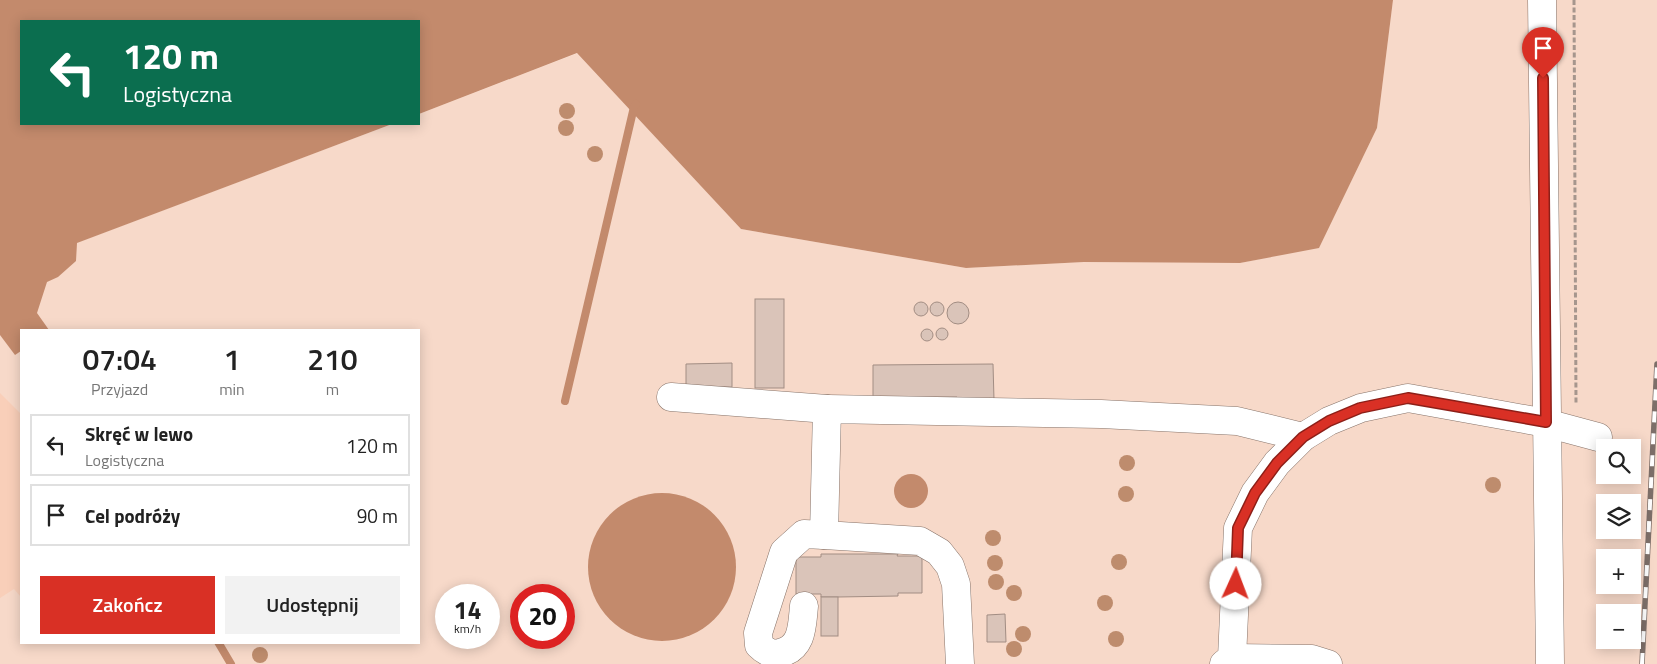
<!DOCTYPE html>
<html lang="pl">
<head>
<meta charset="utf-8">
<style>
	:root { --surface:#fff; --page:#f2f2f2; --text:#222; --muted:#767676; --line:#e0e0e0; --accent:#d93025 }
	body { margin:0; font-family:"Titillium Web",sans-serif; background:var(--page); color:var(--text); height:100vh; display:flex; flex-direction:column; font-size:19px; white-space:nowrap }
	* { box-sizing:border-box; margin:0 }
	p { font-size:16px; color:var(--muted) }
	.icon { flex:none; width:28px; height:28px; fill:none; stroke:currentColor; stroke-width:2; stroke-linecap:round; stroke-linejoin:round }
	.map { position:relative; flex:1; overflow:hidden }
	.side { position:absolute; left:20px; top:329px; width:400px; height:315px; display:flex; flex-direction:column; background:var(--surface); border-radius:0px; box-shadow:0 2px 12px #0003 }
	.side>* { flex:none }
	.hud { position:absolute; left:20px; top:20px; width:400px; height:105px; border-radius:0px; box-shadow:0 2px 12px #0003; background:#0b6e4f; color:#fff; overflow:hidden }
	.controls { position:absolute; left:1596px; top:439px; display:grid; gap:10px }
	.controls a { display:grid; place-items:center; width:45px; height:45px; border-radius:0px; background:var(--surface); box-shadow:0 2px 12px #0003; font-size:25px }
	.speed { position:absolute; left:435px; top:584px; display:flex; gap:10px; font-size:25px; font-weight:700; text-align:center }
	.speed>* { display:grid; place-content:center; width:65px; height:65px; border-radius:50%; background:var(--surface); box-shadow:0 2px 12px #0003; line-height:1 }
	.speed small { font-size:12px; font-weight:400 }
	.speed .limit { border:8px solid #d22; background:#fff; color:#111 }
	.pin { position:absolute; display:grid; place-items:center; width:42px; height:42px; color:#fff; margin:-51px -21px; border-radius:50% 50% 50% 0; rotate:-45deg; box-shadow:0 0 5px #0007 }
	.pin .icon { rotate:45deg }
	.me { position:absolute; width:55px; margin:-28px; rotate:2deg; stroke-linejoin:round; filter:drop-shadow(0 0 4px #0008) }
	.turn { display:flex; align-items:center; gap:18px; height:105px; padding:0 20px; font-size:22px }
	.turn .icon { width:65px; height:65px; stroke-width:2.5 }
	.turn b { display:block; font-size:35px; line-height:42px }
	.eta { display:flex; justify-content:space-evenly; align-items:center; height:85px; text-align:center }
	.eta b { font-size:30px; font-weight:600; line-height:35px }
	.button { display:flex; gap:10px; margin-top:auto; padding:10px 20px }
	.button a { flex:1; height:58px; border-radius:0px; background:var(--accent); color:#fff; font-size:20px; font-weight:600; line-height:58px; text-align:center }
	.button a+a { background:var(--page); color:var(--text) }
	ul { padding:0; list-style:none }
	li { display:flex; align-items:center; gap:15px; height:62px; margin:0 10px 8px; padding:0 10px; border:2px solid var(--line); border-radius:0px }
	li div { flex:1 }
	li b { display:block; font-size:19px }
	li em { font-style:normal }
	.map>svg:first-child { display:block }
	.built { fill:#f7d9c9; fill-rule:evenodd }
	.green { fill:#f9cfb9 }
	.water { fill:#c38a6c }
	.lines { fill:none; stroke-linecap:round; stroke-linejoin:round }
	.stream { stroke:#c38a6c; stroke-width:8 }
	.building { fill:#dac4b9; stroke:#a28d83 }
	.minor-casing { stroke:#877369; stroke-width:29 }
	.path { stroke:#a6968d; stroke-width:3; stroke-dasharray:5 2.5; stroke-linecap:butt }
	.minor { stroke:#fff; stroke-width:28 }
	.rail-casing { stroke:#7d6f69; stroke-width:5.5 }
	.rail { stroke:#fff; stroke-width:4; stroke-dasharray:11; stroke-linecap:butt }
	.tree { fill:#be8c6d }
	.route-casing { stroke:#8d1f18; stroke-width:12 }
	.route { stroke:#d93025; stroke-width:9 }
</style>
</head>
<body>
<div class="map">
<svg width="1657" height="664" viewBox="0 0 1657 664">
	<rect width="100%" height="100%" fill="#ffe8dc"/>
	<!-- built -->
	<path class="built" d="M1393 0H1657V664H0V286L76 243 392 124H419V114L578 53 741 229 966 268 1084 262 1240 263 1319 247 1377 128ZM21 330H419V642H21ZM1605 448H1632V475H1605ZM1605 502H1632V530H1605ZM1605 558H1632V585H1605ZM446 595H489V638H446ZM521 595H564V638H521ZM1605 612H1632V640H1605Z"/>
	<!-- green -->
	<polygon class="green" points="0,393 21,414 21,597 14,589 0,598"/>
	<!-- water -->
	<g class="water">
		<polygon points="0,0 1393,0 1377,128 1319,248 1240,263 1084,262 966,268 741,229 577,53 419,114 419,21 21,21 21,124 392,124 77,243 76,261 58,277 47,282 37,313 49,330 21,330 21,351 15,355 0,335"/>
		<circle cx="911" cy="491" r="17"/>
		<circle cx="662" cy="567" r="74"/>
	</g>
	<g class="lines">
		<!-- stream -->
		<g class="stream">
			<polyline points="565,401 634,107 636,104"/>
			<polyline points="218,642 231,664"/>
		</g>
	</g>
	<!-- building -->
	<g class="building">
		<rect x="755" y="299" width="29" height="89"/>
		<circle cx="958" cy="313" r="11"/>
		<circle cx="937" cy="309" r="7"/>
		<circle cx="921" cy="309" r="7"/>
		<circle cx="942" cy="334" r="6"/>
		<circle cx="927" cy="335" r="6"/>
		<polygon points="732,363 732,387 686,387 686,364"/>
		<polygon points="993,364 994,400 957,401 957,397 873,398 873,365"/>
		<polygon points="821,554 898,554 897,556 922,556 922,593 898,593 898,596 838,597 821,597 821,594 796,594 796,557 821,557"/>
		<rect x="821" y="597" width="17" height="39"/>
		<polygon points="1005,614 1006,642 987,642 987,615"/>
	</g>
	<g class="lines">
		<!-- minor casing -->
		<g class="minor-casing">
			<g id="minor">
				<polyline points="1542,0 1550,664"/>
				<polyline points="671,397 827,409"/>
				<path d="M804 606C802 625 803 648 780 653 771 655 765 651 759 645L758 633 784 552 804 534 824 535"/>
				<polyline points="960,664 956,584 950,566 939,552 920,541 824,535 827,409 1101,414 1237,421 1303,437"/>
				<polyline points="1224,664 1232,658 1238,528 1255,493 1277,463 1303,437 1329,421 1361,408 1408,398 1546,423 1598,437"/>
				<polyline points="1232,664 1232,658 1312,659 1328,664"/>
			</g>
		</g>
		<!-- path -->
		<polyline class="path" points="1574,0 1576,404"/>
		<!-- minor -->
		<use href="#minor" class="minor"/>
		<!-- rail casing -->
		<g class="rail-casing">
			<polyline id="rail" points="1642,664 1657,364"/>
		</g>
		<!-- rail -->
		<use href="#rail" class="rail"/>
	</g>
	<!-- trees -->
	<g class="tree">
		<circle cx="567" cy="111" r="8"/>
		<circle cx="566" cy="128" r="8"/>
		<circle cx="595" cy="154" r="8"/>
		<circle cx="1127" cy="463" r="8"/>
		<circle cx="1493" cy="485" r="8"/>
		<circle cx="1126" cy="494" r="8"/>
		<circle cx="993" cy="538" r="8"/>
		<circle cx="1119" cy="562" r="8"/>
		<circle cx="995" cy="563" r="8"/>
		<circle cx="996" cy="582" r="8"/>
		<circle cx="1014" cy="593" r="8"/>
		<circle cx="1105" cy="603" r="8"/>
		<circle cx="1023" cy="634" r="8"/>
		<circle cx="1116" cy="639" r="8"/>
		<circle cx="1014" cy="649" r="8"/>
		<circle cx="260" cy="655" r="8"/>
	</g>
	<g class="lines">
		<!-- route casing -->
		<g class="route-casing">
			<polyline id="route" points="1236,584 1238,528 1255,493 1277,463 1303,437 1329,421 1360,408 1408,398 1546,422 1543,78"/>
		</g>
		<!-- route -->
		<use href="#route" class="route"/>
	</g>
</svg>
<div class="controls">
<a><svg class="icon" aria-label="search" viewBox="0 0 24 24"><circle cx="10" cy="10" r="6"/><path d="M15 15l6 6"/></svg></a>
<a><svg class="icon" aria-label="layers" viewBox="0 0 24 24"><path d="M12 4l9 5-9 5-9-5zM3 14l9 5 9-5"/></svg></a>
<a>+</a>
<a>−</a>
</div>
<div class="speed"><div>14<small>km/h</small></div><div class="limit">20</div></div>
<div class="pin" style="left:1543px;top:78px;background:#d93025"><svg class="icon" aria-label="arrive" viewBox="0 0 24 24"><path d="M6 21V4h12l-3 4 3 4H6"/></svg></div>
<svg class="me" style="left:1236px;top:584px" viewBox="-20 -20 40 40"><circle r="19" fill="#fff"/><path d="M0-13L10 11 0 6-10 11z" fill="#d93025"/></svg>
<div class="hud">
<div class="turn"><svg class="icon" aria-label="left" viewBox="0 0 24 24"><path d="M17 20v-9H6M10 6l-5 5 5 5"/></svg><div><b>120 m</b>Logistyczna</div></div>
</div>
<section class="side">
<div class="eta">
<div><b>07:04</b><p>Przyjazd</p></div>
<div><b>1</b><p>min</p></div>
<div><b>210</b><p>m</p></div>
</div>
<ul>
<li><svg class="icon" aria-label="left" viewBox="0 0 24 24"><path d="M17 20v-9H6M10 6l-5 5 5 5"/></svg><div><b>Skręć w lewo</b><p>Logistyczna</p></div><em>120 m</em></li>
<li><svg class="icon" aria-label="arrive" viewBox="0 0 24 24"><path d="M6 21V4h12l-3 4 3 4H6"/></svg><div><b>Cel podróży</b></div><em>90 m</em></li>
</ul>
<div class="button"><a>Zakończ</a><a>Udostępnij</a></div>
</section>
</div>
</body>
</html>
